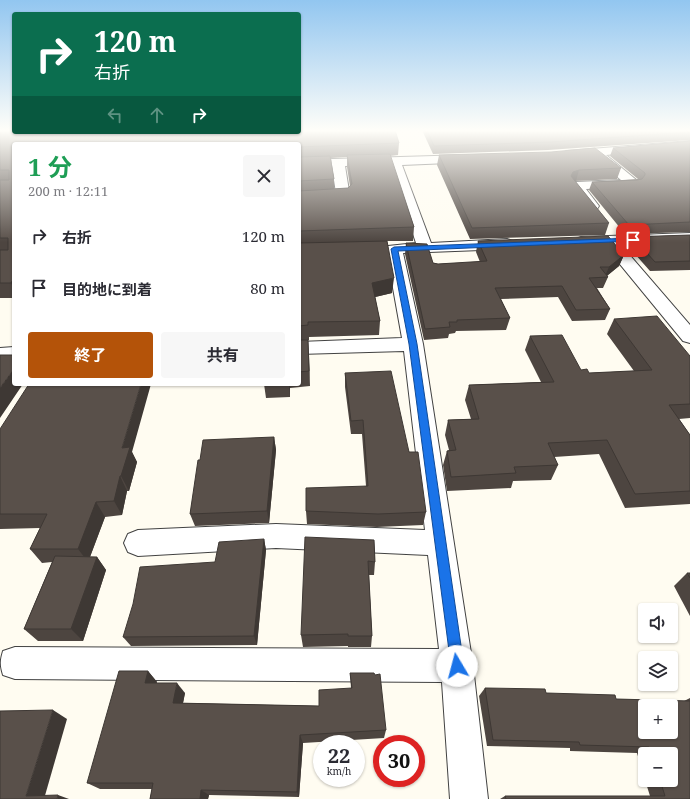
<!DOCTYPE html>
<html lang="ja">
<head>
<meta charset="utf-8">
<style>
	:root { --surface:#fff; --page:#f7f7f7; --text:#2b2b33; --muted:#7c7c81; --accent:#b45309 }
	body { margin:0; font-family:"Noto Serif","Noto Sans JP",serif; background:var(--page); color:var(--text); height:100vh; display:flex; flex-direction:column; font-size:15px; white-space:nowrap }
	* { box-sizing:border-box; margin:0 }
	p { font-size:13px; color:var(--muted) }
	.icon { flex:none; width:22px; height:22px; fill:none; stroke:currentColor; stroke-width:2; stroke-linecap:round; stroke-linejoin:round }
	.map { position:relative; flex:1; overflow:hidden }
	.details { position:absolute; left:12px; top:142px; width:289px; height:244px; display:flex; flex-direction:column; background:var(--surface); border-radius:4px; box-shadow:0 1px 3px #0004 }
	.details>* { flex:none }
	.banner { position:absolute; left:12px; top:12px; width:289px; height:122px; border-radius:4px; box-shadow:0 1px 3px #0004; background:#0b6e4f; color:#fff; overflow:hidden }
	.fabs { position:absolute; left:638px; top:603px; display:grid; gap:8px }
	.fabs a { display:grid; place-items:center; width:40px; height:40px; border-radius:4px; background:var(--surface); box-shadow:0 1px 3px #0004; font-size:20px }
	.speed { position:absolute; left:313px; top:735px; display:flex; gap:8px; font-size:20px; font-weight:700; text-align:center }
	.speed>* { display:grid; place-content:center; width:52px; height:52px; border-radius:50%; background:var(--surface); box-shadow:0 1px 3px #0004; line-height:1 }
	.speed small { font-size:10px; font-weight:400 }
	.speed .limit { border:6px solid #d22; background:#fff; color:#111 }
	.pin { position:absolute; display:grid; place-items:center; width:34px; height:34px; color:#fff; margin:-17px; border-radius:8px; box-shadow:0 2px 6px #0006 }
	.me { position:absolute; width:44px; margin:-22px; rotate:352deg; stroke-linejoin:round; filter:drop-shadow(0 0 3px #0008) }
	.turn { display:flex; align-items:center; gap:14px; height:84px; padding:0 16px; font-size:18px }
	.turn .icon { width:52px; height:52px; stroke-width:2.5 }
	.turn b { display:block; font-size:28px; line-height:34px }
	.lanes { display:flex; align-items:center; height:38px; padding:0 16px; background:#0003; justify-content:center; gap:20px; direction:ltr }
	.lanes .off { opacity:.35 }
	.round { display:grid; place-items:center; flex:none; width:42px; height:42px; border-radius:4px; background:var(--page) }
	.headline { display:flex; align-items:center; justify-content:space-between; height:68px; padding:0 16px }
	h1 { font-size:24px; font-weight:700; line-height:30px; color:#1e9e55 }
	.button { display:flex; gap:8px; margin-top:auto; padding:8px 16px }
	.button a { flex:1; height:46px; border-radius:4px; background:var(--accent); color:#fff; font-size:16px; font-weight:700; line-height:46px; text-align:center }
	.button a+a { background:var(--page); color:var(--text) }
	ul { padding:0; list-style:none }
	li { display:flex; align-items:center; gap:12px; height:52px; padding:0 16px }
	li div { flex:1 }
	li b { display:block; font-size:15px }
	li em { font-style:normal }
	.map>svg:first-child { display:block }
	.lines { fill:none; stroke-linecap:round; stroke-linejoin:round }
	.minor-casing { stroke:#424242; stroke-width:2 }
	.minor { fill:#fff; fill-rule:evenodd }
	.wall { fill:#4d4540; fill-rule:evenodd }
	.shaded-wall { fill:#3e3834 }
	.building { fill:#59504a; stroke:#3e3834; fill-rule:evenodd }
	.route { fill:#1a73e8; stroke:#114b97 }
</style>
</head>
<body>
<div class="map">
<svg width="690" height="799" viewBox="0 0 690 799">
	<rect width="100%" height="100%" fill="#fffcf1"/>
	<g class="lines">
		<!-- minor casing -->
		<g class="minor-casing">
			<g id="minor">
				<polygon points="690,141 690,147 606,155 640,183 638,186 633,187 586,189 599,206 597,209 592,210 587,209 569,186 571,183 576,182 621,180 593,156 566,157 564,154 566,151"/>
				<path d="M468 155 472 156 474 159 472 162 402 165 431 243 507 239 513 241 515 244 513 247 507 249 403 253 423 344 473 666 488 799H450L442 682 15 679 3 675C0 665 0 661 3 651L15 647 439 649 428 555 276 548 138 556 128 552 124 543 128 534 138 530 276 524 425 530 404 351 299 354V342L402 338 386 249 388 246 416 243 390 165 345 166 350 197 348 200 299 203V195L336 193 332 167 299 168V160Z"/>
				<polygon points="690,233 690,243 621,245 690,325 690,343 683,341 605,246 581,247 576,245 573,242 576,239 581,237"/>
				<polygon points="14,347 14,361 0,362 0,348"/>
			</g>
		</g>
		<!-- minor -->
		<use href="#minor" class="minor"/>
	</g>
	<!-- wall -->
	<g class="wall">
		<path d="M0 130 14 132H177V133L399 143 398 155 390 156 414 227 413 241H387L392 293 375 297 380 321 379 335 309 337V340H307H308L310 386 290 388V397L266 398 264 384H299V144H14V298H0ZM347 157V167L350 186 348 188 334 189V179L331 158Z"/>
		<polygon points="422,130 690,130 690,140 548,150 433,154"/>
		<polygon points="690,141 690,232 625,234 589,190 592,182 638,179 610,156 613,148"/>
		<polygon points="439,155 621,168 617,179 575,181 609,223 605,235 470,239 437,165"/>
		<polygon points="690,235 690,270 650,271 634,253 632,255 624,246 628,237"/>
		<polygon points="478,241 624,255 619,266 607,276 608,277 603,288 597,288 610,309 605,320 572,321 558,297 501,299 510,318 506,330 456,331 455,333 449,334 448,338 424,340 405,254 406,243 433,263 438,264 480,262 476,252"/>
		<polygon points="614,319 690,356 690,418 679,419 690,435 690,504 625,508 599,454 554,457 558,465 551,480 513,481 511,488 447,491 443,465 447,451 449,450 445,435 448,420 471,419 465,400 469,385 541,382 525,350 530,336 581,370 589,373 634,371 607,334"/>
		<polygon points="345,373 409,452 426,512 423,525 377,527 307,524 306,511 366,486 362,434 351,434 345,387"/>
		<polygon points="0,429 132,452 137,462 129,491 127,491 122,515 105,517 90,557 97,557 106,570 83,641 38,641 24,629 52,562 42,563 30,549 40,528 0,529"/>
		<polygon points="274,437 276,450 269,523 195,526 190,514 200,460"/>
		<polygon points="264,539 266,550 257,645 131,646 123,637 215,562"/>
		<polygon points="374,540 375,562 374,575 369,575 372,636 371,647 348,647 348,646 303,647 301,635"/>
		<polygon points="687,573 690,573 690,616 674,586"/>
		<polygon points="148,671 157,682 156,683 185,693 183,703 319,706 351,688 350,673 386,730 384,738 303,743 299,797 209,795 208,799 150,799 152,789 100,789 87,783"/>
		<polygon points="485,688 616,699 684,701 690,698 690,799 500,799 505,796 650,796 645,780 671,780 671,754 645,754 645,779 637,753 570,751 570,748 487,746 479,696"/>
	</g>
	<!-- shaded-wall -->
	<g class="shaded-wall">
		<polygon points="169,132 177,132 172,144 168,133"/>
		<polygon points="579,170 576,181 570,182 571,176 573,172"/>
		<polygon points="638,243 634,253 632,255 636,245"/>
		<polygon points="624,255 619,266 604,278 609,267"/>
		<polygon points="14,278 14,289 11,283"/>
		<polygon points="394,278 392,293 371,298 372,283"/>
		<polygon points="308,340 309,355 310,386 309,371"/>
		<polygon points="14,369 14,384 23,384 0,418 0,388"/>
		<polygon points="141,384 151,384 132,452 137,462 129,491 121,476 122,448"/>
		<polygon points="289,384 290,384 290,397"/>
		<polygon points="274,437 276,450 269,523 267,511"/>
		<polygon points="120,476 127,491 122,515 114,501"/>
		<polygon points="96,502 105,517 88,562 78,549"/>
		<polygon points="264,539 266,550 257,645 254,636"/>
		<polygon points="97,557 106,570 83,641 71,629"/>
		<polygon points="148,671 157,682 154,693 145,683"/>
		<polygon points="177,683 185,693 181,713 173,703"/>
		<polygon points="53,710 67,719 44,799 26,796"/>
		<polygon points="300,735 303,743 299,797 297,792"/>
		<polygon points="201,790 209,795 208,799 200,799"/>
		<polygon points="58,795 69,799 57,799"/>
	</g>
	<!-- building -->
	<g class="building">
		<polygon points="0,130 14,130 14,132 169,132 168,133 183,133 183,132 299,132 299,130 395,130 399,143 299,147 299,144 14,144 14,278 11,283 0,283 0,250 8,250 8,238 0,238 0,180 9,180 9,170 0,170"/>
		<polygon points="427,130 690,130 690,132 550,142 434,146"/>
		<polygon points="690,141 690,222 629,225 592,182 637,180 642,179 645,175 645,173 613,148"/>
		<polygon points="595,148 621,168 579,170 573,172 571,176 609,223 472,228 439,155 551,152"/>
		<polygon points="390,154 414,227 299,231 299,191 348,188 352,184 347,155"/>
		<polygon points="330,156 334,179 299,181 299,157"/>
		<polygon points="690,235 690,261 655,262 638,243 636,245 628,237"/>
		<polygon points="608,236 624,255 609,267 600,267 608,277 589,278 610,309 576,310 562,286 495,288 510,318 457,320 457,322 449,322 450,327 425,329 406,243 427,244 433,263 438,264 487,261 478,241"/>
		<polygon points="387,241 394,278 372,283 380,321 308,322 308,325 299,326 299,243"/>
		<polygon points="657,316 690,356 690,404 669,405 690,435 690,491 635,494 607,440 548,443 558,465 514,467 516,473 451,477 447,451 456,450 448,420 479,419 469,385 554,382 530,336 562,335 581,370 587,369 589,373 652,370 614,319"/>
		<polygon points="299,340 308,340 309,371 299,372"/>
		<polygon points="0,355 14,355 14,369 0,388"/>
		<polygon points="391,371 409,452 418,452 426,512 378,514 306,511 306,488 368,486 363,420 351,421 345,373"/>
		<polygon points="29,384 141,384 122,448 130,447 121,476 120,476 114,501 96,502 78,549 30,549 47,514 0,514 0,429"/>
		<polygon points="274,437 267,511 190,514 198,460 200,460 203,440"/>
		<polygon points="305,537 374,540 375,562 368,561 372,636 348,636 348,634 301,635"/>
		<polygon points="264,539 254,636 123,637 133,604 140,567 215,562 219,542"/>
		<polygon points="55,556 97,557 71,629 24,629"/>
		<polygon points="687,573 690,573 690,578"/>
		<polygon points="119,671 148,671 145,683 177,683 173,703 319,706 319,690 352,688 350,673 374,673 375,675 380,674 386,730 300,735 297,792 201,790 200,799 150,799 153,783 87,783"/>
		<path d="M485 688 545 689 546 693 615 695 616 699 690 701V799H506L505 796H665L660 780H671V754H652L649 747 580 745 579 742 493 740ZM645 706H671V732H645Z"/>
		<polygon points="53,710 26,796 58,795 57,799 0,799 0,711"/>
	</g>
	<!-- sky -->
	<linearGradient id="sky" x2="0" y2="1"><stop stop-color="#92c6f0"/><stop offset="0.54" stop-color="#fffef9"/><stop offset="1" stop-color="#fffef9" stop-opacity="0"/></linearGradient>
	<rect width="690" height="242" fill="url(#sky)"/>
	<!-- route -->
	<polygon class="route" points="633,238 636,240 635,241 398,251 417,344 464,666 462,671 457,673 453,671 451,666 409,344 391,249 394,247"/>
</svg>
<div class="fabs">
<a><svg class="icon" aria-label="sound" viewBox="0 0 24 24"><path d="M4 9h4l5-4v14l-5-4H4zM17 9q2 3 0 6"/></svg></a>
<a><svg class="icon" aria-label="layers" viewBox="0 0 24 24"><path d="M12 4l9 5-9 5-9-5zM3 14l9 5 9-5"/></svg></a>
<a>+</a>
<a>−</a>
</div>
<div class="speed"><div>22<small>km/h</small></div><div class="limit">30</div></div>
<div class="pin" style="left:633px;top:240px;background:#d93025"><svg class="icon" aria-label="arrive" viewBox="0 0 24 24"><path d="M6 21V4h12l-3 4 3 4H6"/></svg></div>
<svg class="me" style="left:457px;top:666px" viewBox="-20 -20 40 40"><circle r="19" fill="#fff"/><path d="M0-13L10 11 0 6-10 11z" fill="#1a73e8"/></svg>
<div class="banner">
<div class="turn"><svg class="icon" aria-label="right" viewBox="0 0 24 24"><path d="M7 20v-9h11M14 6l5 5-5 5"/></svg><div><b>120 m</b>右折</div></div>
<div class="lanes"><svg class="icon off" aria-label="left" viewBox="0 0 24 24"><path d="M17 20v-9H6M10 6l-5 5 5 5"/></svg><svg class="icon off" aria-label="ahead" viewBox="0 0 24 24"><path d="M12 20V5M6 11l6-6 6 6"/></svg><svg class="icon" aria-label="right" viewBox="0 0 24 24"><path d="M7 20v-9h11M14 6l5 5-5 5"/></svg></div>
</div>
<section class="details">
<div class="headline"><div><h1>1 分</h1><p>200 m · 12:11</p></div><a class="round"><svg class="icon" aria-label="close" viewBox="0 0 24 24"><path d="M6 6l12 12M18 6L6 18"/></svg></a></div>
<ul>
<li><svg class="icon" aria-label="right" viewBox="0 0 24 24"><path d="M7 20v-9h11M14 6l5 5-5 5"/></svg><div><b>右折</b></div><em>120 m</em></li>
<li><svg class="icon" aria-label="arrive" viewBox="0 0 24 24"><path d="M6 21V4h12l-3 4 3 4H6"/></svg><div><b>目的地に到着</b></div><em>80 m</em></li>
</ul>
<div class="button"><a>終了</a><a>共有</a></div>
</section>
</div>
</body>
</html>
